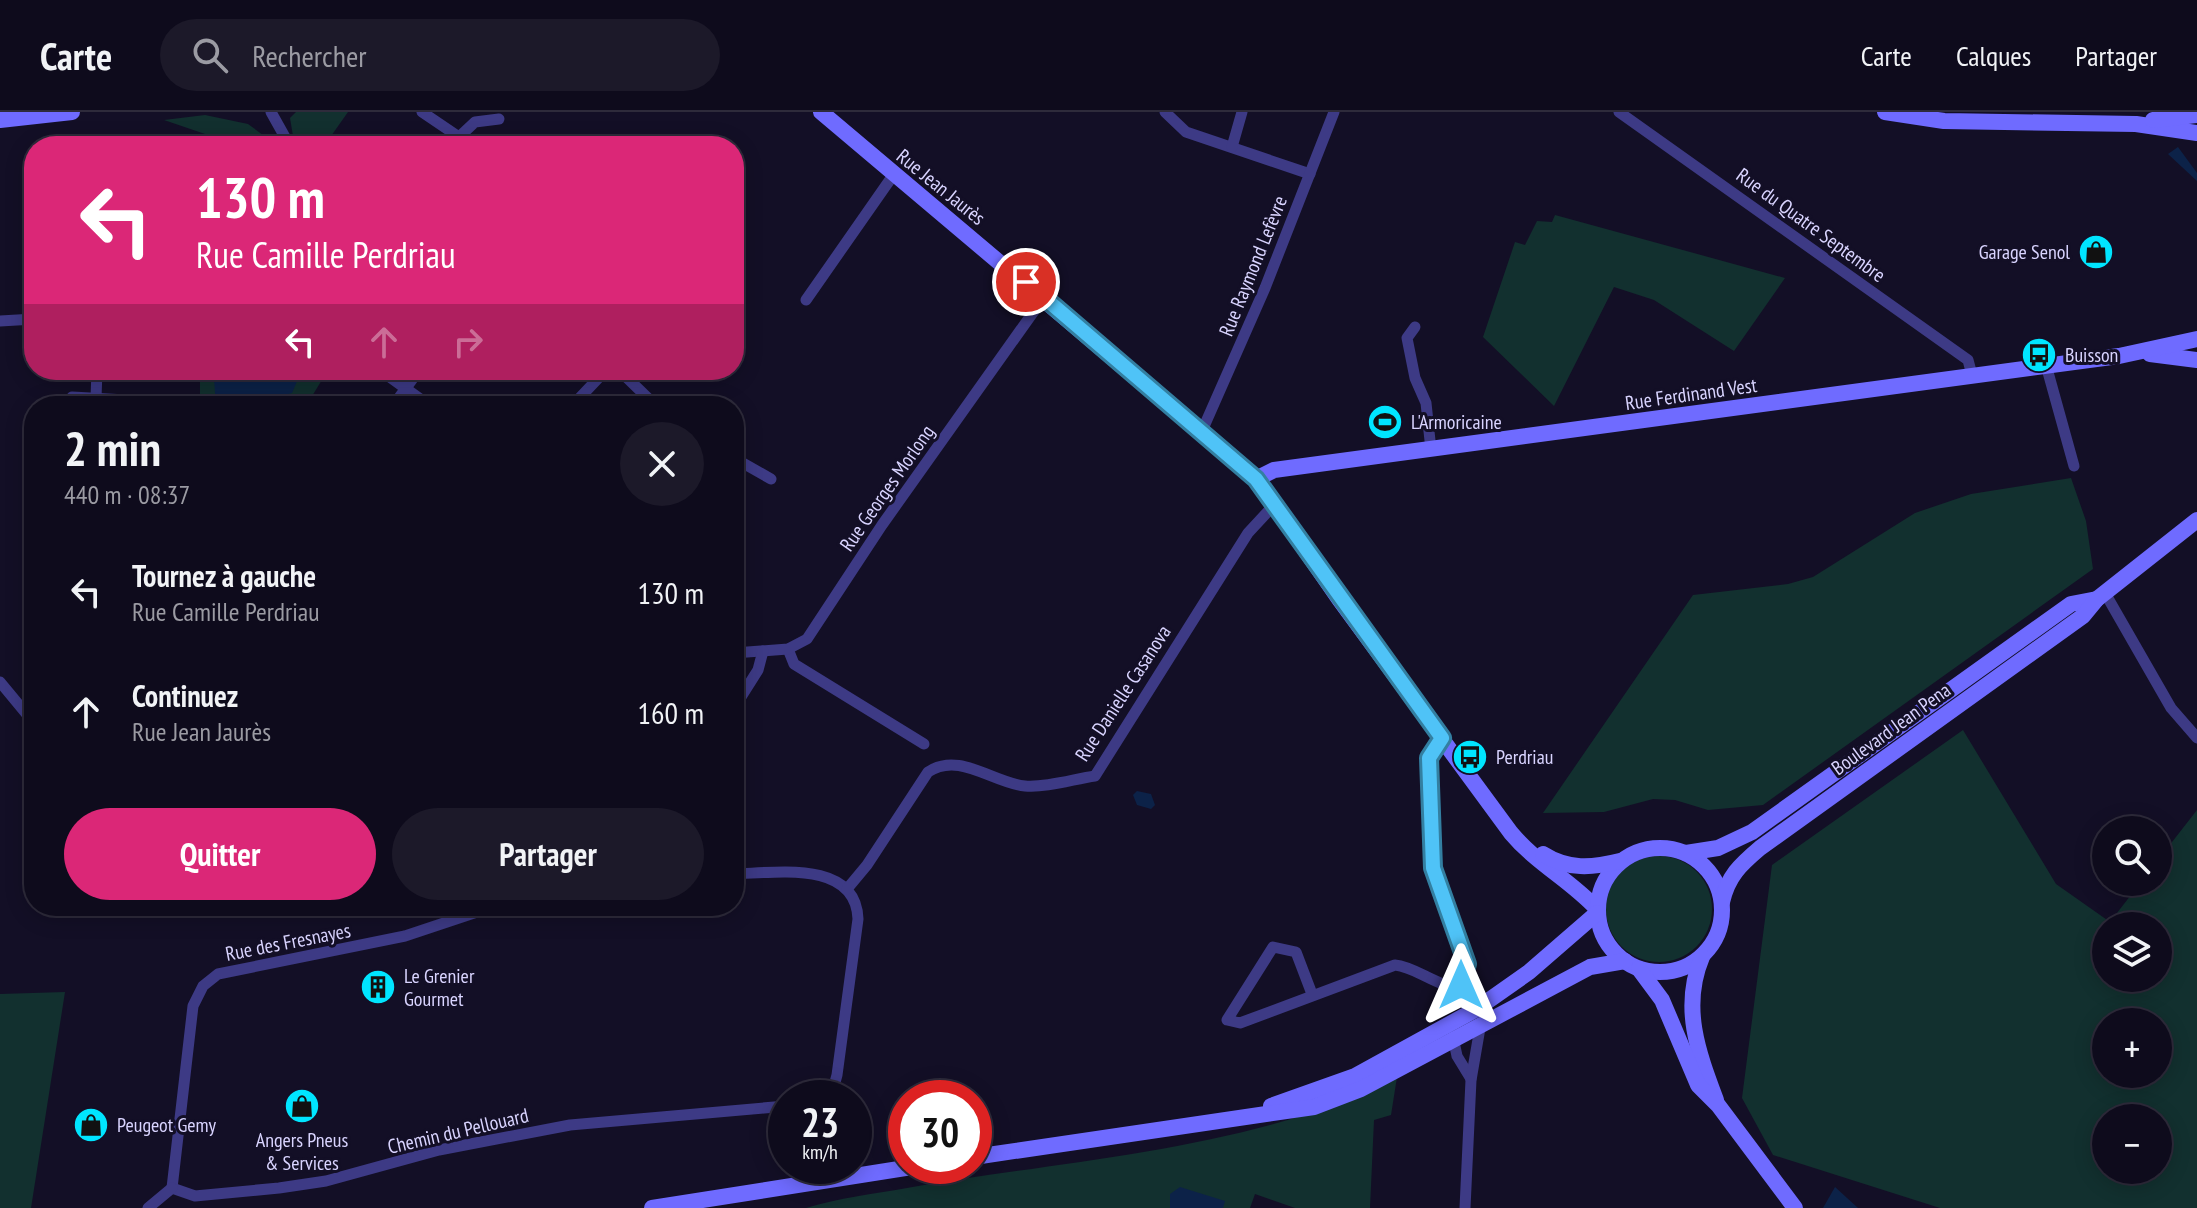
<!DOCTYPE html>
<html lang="fr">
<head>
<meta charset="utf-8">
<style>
	:root { --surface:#0e0b1c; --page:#1c1929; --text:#f1f3f6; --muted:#9b9ba3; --line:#2e2b3b; --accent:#db2777 }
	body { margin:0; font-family:"PT Sans Narrow",sans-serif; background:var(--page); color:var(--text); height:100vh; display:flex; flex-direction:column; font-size:30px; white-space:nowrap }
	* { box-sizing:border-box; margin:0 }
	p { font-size:26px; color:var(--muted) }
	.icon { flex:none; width:44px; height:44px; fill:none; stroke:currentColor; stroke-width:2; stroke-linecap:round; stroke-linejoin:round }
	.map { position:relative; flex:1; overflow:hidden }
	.drawer { position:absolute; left:24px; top:284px; width:720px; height:520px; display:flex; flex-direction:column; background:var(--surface); border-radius:32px; box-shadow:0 4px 20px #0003,0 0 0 2px var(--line) }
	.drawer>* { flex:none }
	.guide { position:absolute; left:24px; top:24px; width:720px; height:244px; border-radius:32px; box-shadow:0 4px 20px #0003,0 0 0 2px var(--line); background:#db2777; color:#fff; overflow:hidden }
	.fabs { position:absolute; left:2092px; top:704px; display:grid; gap:16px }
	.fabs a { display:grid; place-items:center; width:80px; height:80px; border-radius:50%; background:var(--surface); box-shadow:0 4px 20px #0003,0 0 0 2px var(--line); font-size:40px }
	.speed { position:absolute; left:768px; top:968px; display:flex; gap:16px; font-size:40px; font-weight:700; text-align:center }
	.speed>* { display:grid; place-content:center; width:104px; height:104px; border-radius:50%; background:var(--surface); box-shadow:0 4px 20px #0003,0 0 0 2px var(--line); line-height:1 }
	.speed small { font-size:20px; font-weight:400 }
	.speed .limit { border:12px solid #d22; background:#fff; color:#111 }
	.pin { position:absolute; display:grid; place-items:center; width:68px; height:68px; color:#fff; margin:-34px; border:4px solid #fff; border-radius:50%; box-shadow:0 2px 8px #0007 }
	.me { position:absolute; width:88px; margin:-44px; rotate:0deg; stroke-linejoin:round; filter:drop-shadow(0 0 6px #0008) }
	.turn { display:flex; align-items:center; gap:28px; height:168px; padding:0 40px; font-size:36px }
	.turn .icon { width:104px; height:104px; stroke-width:2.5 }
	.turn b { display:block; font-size:56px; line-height:68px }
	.lanes { display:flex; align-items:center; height:76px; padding:0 40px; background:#0003; justify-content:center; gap:40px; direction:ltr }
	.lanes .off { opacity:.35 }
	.round { display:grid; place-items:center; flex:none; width:84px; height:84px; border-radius:42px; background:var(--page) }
	.head { display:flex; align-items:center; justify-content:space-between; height:136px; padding:0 40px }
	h1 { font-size:48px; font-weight:800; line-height:60px }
	.button { display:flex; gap:16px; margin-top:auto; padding:16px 40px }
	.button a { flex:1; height:92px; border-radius:48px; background:var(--accent); color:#fff; font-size:32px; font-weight:800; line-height:92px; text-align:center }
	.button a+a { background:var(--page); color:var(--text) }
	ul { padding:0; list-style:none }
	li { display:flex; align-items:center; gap:24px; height:120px; padding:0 40px }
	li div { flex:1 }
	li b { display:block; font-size:30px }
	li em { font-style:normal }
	header { display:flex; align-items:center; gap:48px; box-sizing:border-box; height:112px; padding:0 40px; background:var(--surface); border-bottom:2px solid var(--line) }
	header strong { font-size:38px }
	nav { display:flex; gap:44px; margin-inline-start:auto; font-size:28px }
	.search { width:560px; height:72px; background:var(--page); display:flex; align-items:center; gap:20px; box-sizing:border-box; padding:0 28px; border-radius:44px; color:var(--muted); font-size:30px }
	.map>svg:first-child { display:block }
	.green { fill:#12302f; fill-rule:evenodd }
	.water { fill:#0c2248 }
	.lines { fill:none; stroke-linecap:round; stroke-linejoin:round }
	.street { stroke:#3d3a85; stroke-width:11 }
	.secondary { stroke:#6f6bff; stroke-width:16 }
	.route-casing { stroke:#337fa1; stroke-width:20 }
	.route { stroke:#4fc3f7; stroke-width:14 }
	.labels { text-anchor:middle; stroke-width:6; stroke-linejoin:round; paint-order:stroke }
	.street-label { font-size:20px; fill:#d9d4ff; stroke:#130f26 }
	.poi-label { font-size:20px; fill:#d9d4ff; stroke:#130f26; text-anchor:start }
</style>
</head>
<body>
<header>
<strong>Carte</strong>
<div class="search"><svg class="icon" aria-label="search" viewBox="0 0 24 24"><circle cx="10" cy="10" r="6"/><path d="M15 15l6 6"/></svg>Rechercher</div>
<nav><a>Carte</a><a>Calques</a><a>Partager</a></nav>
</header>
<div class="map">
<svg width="2197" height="1096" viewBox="0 0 2197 1096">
	<rect width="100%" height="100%" fill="#130f26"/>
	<!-- green -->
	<g class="green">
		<polygon points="296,0 348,0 324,34 306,34 293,24 290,6"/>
		<polygon points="205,3 248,12 278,34 205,34 205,22 164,8"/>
		<polygon points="1555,103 1785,166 1734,239 1654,188 1614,175 1554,294 1483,225 1515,130 1525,133 1537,109 1552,110"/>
		<polygon points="200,258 328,258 306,294 194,294 194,283 200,282"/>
		<polygon points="2071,366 2086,409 2093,457 1763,693 1708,698 1675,688 1653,687 1604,700 1543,701 1693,483 1788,472 1813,465 1915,401 1971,382"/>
		<path d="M1963 618 2056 772 2110 810 2141 770H2158V748L2197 698V1096H1940L1773 1043 1742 986 1772 753ZM2158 814V866H2106V814ZM2158 910V962H2106V910ZM2106 1006H2158V1058H2106Z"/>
		<circle cx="1659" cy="797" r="53"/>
		<polygon points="65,880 31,1096 0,1096 0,882"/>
		<path d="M1397 965 1391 1003 1374 1008 1370 1096H1295L1255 1082 1250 1096H806C839 1086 873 1082 907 1076 1063 1048 1257 1038 1397 965Z"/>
	</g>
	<!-- water -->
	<g class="water">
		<polygon points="2178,35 2197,61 2197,69 2168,42"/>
		<polygon points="219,258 285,258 298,267 292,281 270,287 260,294 216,294 214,267"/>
		<polygon points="1137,679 1151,682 1155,693 1151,697 1137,693 1133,683"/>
		<polygon points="1180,1075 1225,1089 1223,1096 1170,1096 1170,1082"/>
		<polygon points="1835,1075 1858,1096 1823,1096"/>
	</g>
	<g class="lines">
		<!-- street -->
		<g class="street">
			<polyline points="271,0 290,34"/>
			<polyline points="422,0 459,25 454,34"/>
			<polyline points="1165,0 1186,20 1310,62"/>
			<polyline points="1619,0 1968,248 1972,263"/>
			<polyline points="459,25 475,10 499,7"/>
			<polyline points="1232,35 1242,0"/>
			<polyline points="806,188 894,62"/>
			<polyline points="0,209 34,207"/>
			<polyline points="1415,215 1407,226 1415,266 1426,291 1431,338"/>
			<polyline points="2046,253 2074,354"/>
			<polyline points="380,258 430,294"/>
			<polyline points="619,258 656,294"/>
			<polyline points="96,286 97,258"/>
			<polyline points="71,294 72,285 126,288 126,294"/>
			<polyline points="393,294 419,258"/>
			<polyline points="572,294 606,258"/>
			<polyline points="1202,319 1265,176 1334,0"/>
			<polyline points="734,346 771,367"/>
			<polyline points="2105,481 2171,596 2197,626"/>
			<polyline points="788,537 794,552 924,632"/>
			<polyline points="734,541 788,537 807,527 882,413 1044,185"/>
			<polyline points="0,570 34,611"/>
			<polyline points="734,596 758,558 763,539"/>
			<path d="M734 762C774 761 856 747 858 807L837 963 834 974 821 986"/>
			<path d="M847 777 867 753 928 660C959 639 993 671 1025 674 1046 676 1074 667 1095 664L1248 421 1273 394"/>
			<path d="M1312 882 1296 840 1273 835 1227 908 1240 911 1395 853C1418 855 1439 878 1461 873L1467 852 1433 756 1429 646 1442 626"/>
			<polyline points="1453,925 1457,944 1471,967"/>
			<polyline points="172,1076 195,1084 279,1076 326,1069 439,1038 570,1013 786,994"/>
			<polyline points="172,1076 193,894 203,874 218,862 405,824 495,794"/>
			<polyline points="148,1096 172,1076"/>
			<polyline points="1465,1096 1471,968 1480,916"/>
		</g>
		<!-- secondary -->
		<g class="secondary">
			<path d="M821 0 1256 367 1339 487 1511 721C1537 752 1570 768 1597 797"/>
			<polyline points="1885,0 1944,9 2136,12 2197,21"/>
			<polyline points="0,8 72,0"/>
			<polyline points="2153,8 2197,3"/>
			<polyline points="2150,242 2197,248"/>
			<polyline points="1256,367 1274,358 2119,244 2197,227"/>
			<circle cx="1660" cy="798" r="62"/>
			<polyline points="1686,741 1718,736 1752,720 2071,492 2097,487"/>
			<path d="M1543 742C1568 758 1592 756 1620 749"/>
			<path d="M1722 790C1728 764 1740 753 1760 736L2083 504 2097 487 2197 408"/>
			<path d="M1702 845C1681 895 1698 940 1716 988"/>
			<polyline points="1639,857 1662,888 1698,973 1718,993 1795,1096"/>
			<polyline points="1271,994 1355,964 1475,898 1529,860 1597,801"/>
			<polyline points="974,1045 1314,995 1361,977 1590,855 1625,849"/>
			<polyline points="652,1096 918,1054"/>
		</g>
	</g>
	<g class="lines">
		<!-- route casing -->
		<g class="route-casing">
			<polyline id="route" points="1026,170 1256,367 1442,626 1429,646 1433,756 1467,852 1461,873"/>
		</g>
		<!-- route -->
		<use href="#route" class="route"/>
	</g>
	<!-- icons -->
	<defs>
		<g id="shop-disc" transform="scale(1.8)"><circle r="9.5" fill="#00e5ff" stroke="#130f26"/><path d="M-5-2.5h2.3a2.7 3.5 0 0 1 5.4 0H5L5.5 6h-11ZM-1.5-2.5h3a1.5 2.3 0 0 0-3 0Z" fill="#111"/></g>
		<g id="bus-disc" transform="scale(1.8)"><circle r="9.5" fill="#00e5ff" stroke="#130f26"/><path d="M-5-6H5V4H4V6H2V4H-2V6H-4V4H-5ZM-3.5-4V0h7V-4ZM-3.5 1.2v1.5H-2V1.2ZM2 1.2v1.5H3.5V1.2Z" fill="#111"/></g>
		<g id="stadium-disc" transform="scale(1.8)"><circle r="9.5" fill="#00e5ff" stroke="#130f26"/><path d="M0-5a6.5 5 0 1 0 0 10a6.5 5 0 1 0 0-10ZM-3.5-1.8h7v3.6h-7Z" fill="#111"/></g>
		<g id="building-disc" transform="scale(1.8)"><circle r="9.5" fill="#00e5ff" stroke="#130f26"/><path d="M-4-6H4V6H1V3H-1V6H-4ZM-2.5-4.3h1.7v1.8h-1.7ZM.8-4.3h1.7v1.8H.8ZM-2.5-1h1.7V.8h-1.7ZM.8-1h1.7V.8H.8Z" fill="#111"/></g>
	</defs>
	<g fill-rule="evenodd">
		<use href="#shop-disc" x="2096" y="140"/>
		<use href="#bus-disc" x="2039" y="243"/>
		<use href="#stadium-disc" x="1385" y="310"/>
		<use href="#bus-disc" x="1470" y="645"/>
		<use href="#building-disc" x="378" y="875"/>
		<use href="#shop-disc" x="302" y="994"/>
		<use href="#shop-disc" x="91" y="1013"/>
	</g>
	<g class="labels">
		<!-- street labels -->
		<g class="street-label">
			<text transform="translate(941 75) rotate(39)" y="7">Rue Jean Jaurès</text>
			<text transform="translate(1811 113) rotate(36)" y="7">Rue du Quatre Septembre</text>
			<text transform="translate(1253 154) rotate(-68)" y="7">Rue Raymond Lefèvre</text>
			<text transform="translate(1691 282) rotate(-8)" y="7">Rue Ferdinand Vest</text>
			<text transform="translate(887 376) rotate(-55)" y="7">Rue Georges Morlong</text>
			<text transform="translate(1123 581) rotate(-57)" y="7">Rue Danielle Casanova</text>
			<text transform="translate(1891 617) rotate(-36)" y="7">Boulevard Jean Pena</text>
			<text transform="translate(288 830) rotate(-11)" y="7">Rue des Fresnayes</text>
			<text transform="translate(458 1019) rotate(-13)" y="7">Chemin du Pellouard</text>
		</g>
		<!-- poi labels -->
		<g class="poi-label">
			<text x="2070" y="147" text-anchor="end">Garage Senol</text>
			<text x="2065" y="250">Buisson</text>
			<text x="1411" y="317">L'Armoricaine</text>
			<text x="1496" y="652">Perdriau</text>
			<text x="404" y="871">Le Grenier<tspan x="404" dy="23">Gourmet</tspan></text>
			<text x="117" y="1020">Peugeot Gemy</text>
			<text x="302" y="1035" text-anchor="middle">Angers Pneus<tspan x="302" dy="23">&amp; Services</tspan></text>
		</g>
	</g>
</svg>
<div class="fabs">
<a><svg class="icon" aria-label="search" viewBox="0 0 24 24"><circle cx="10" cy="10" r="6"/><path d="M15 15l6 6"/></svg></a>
<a><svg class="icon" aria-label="layers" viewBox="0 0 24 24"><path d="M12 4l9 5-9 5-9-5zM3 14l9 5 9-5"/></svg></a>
<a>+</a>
<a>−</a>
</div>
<div class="speed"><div>23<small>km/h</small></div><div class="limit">30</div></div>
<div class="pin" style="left:1026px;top:170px;background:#d93025"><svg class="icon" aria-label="arrive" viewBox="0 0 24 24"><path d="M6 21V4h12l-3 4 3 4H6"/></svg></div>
<svg class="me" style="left:1461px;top:873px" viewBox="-20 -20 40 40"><path d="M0-17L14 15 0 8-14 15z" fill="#4fc3f7" stroke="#fff" stroke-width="4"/></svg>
<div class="guide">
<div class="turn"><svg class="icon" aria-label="left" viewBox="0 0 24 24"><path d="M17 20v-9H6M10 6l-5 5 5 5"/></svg><div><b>130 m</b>Rue Camille Perdriau</div></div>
<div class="lanes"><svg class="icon" aria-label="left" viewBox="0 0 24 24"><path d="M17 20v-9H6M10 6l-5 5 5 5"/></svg><svg class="icon off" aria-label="ahead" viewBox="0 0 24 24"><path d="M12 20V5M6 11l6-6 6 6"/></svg><svg class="icon off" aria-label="right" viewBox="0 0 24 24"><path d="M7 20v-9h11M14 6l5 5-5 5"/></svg></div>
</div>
<section class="drawer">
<div class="head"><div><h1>2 min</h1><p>440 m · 08:37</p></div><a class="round"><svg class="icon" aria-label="close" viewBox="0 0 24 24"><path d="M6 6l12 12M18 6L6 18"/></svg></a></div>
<ul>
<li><svg class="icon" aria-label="left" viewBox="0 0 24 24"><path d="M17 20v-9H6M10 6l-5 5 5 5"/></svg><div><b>Tournez à gauche</b><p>Rue Camille Perdriau</p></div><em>130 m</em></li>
<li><svg class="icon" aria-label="ahead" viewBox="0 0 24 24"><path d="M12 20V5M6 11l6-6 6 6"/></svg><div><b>Continuez</b><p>Rue Jean Jaurès</p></div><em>160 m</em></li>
</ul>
<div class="button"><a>Quitter</a><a>Partager</a></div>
</section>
</div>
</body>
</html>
